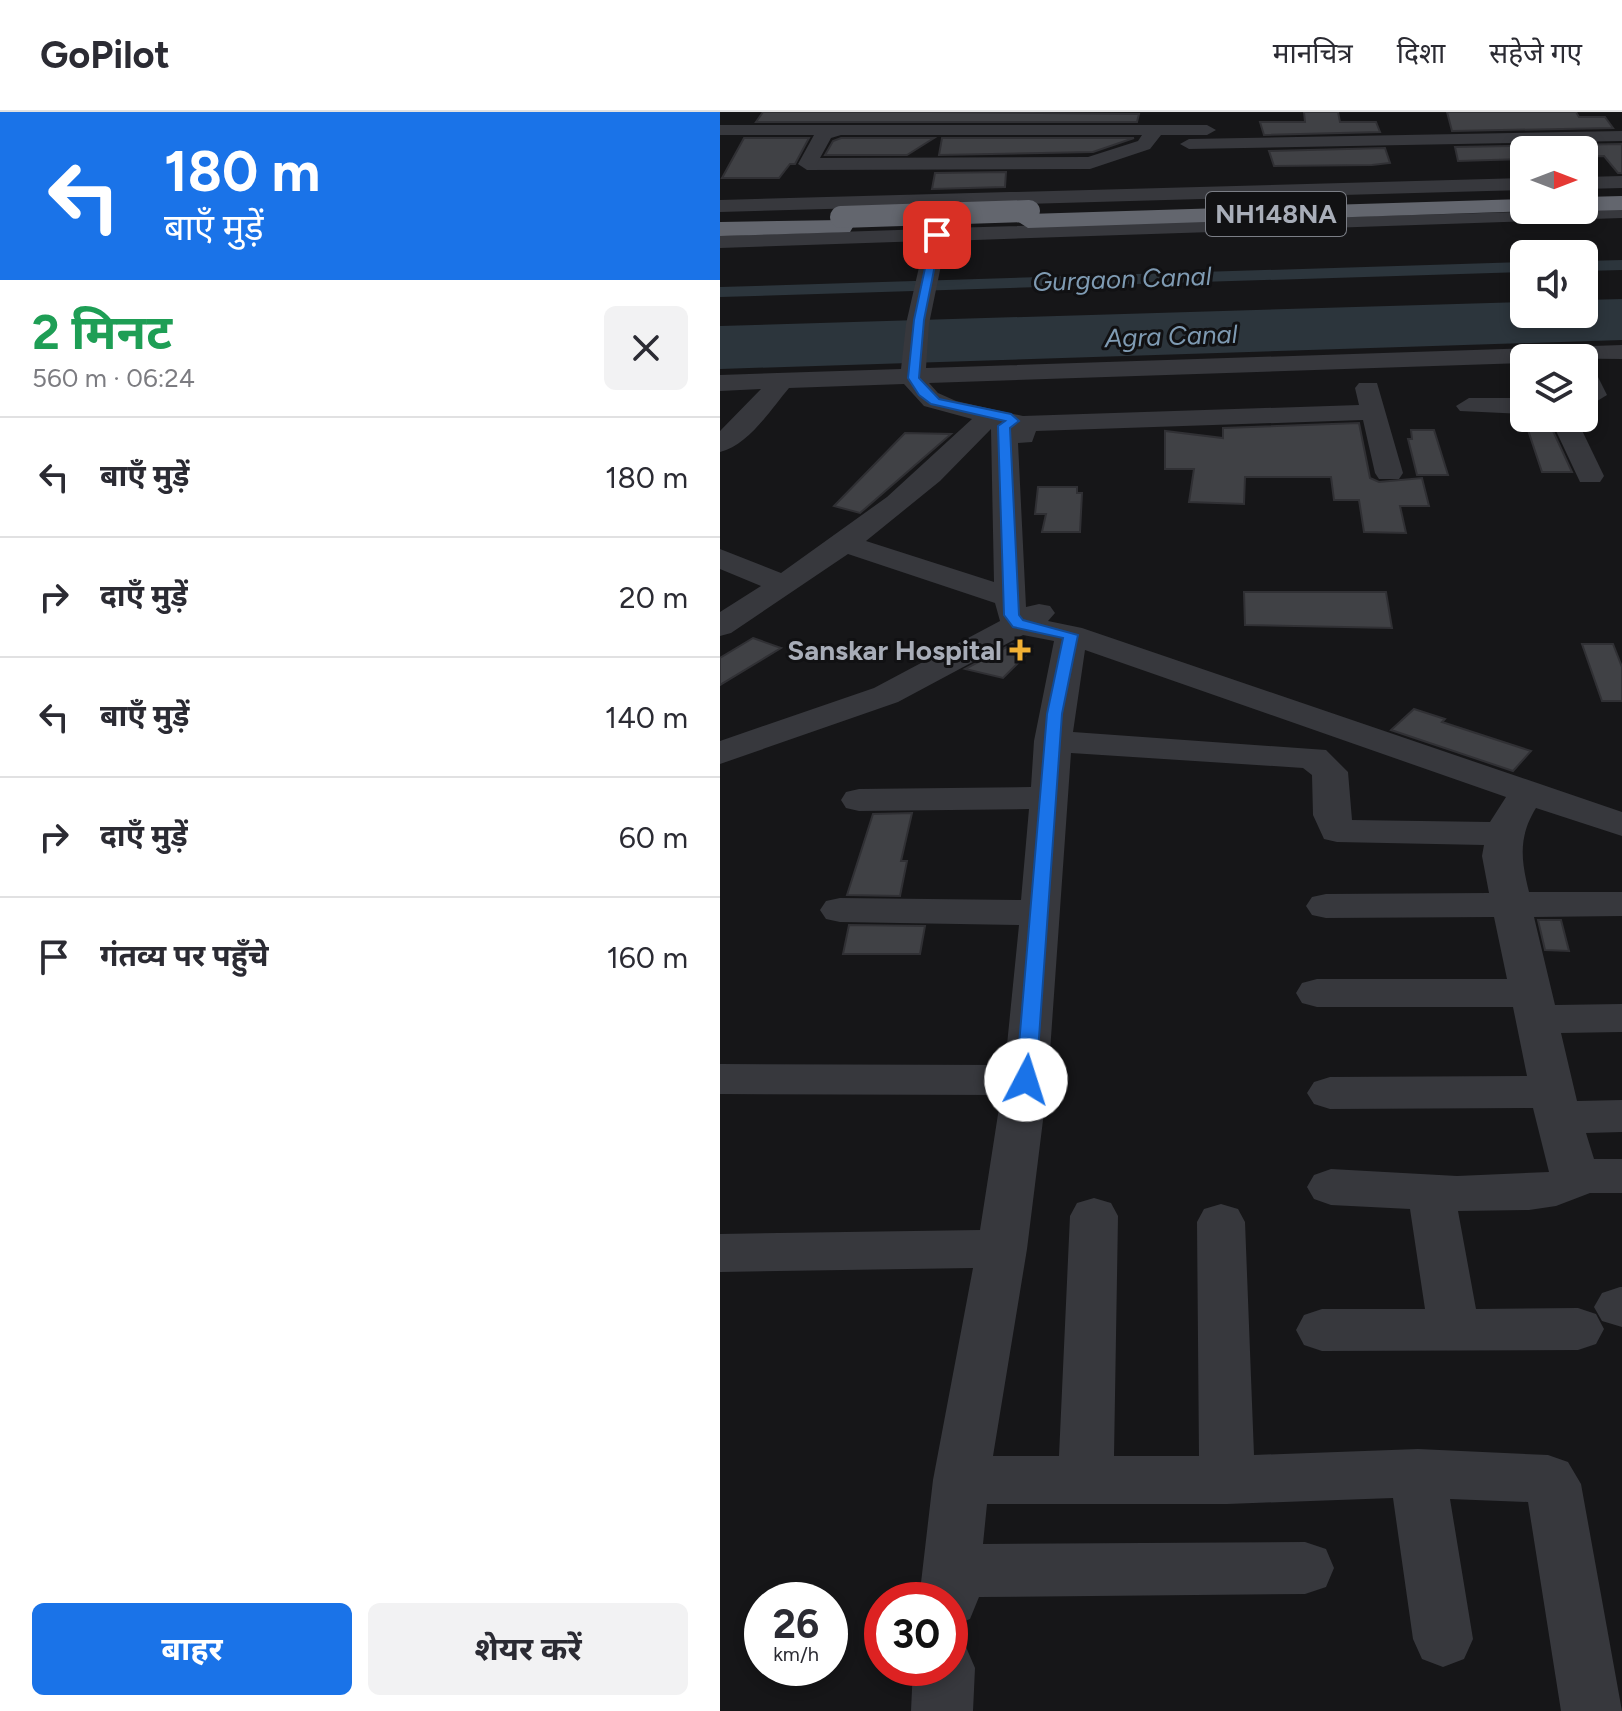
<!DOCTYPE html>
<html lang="hi">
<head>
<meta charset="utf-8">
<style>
	:root { --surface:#fff; --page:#f2f2f3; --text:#2b2b33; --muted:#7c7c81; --line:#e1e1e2; --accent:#1a73e8 }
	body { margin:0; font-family:Figtree,"Noto Sans Devanagari",sans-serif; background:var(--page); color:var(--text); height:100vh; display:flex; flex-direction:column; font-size:30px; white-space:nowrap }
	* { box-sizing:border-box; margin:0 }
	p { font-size:26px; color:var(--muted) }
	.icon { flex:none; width:44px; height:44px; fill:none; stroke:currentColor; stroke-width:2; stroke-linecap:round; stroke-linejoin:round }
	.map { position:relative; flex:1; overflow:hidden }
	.drawer { display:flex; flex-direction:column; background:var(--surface); width:720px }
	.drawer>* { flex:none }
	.banner { background:#1a73e8; color:#fff; overflow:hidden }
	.needle { width:52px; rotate:90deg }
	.fabs { position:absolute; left:790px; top:24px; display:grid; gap:16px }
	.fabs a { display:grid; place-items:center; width:88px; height:88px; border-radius:12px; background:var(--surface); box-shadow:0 4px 12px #0003; font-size:40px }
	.speed { position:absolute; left:24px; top:1470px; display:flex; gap:16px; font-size:40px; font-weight:700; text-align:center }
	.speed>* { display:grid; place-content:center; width:104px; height:104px; border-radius:50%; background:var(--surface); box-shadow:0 4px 12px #0003; line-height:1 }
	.speed small { font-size:20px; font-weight:400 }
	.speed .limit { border:12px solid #d22; background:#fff; color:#111 }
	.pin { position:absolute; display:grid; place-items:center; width:68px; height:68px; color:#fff; margin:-34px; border-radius:16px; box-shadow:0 4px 12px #0006 }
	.me { position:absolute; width:88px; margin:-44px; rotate:5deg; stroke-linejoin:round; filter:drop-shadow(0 0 6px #0008) }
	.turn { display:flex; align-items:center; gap:28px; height:168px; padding:0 32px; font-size:36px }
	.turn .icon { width:104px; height:104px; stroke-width:2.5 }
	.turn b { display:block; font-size:56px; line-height:68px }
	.round { display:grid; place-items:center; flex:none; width:84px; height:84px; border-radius:12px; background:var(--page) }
	.overview { display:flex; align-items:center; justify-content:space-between; height:136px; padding:0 32px }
	h1 { font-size:48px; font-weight:700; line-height:60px; color:#1e9e55 }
	.cta { display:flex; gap:16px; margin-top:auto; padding:16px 32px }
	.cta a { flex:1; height:92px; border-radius:12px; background:var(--accent); color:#fff; font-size:32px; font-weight:700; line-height:92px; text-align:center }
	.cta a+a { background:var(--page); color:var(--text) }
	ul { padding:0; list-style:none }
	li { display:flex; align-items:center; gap:24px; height:120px; padding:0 32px; border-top:2px solid var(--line) }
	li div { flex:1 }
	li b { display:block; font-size:30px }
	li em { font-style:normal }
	header { display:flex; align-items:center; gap:48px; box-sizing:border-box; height:112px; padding:0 40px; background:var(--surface); border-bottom:2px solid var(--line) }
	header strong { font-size:38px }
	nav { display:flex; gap:44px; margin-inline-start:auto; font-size:28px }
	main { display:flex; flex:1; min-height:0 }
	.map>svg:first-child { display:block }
	.water { fill:#2c353c }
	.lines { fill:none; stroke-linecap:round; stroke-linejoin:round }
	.canal { fill:#2c353c; fill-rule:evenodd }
	.building { fill:#404145; stroke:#303034; stroke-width:2 }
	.minor { fill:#37383d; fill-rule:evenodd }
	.highway { fill:#63666e; fill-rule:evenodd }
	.highway-bridge { stroke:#63666e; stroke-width:22 }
	.route { fill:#1a73e8; stroke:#114b97; stroke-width:2 }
	.poi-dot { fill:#f2b134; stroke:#111113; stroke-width:3 }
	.labels { text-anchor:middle; stroke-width:6; stroke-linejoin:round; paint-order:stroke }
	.shield { fill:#111113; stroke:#7b7e86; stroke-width:2 }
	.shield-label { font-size:26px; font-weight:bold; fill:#a8adb8 }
	.far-water-label { font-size:26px; font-style:italic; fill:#7f9bb3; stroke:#111113 }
	.poi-label { font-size:28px; font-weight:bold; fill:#a8adb8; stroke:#111113; text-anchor:end }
</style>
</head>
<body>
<header>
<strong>GoPilot</strong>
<nav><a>मानचित्र</a><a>दिशा</a><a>सहेजे गए</a></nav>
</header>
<main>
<section class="drawer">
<div class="banner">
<div class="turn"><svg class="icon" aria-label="left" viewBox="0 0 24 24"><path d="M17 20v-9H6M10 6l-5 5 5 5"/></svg><div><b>180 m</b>बाएँ मुड़ें</div></div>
</div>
<div class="overview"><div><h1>2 मिनट</h1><p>560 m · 06:24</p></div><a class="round"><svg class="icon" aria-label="close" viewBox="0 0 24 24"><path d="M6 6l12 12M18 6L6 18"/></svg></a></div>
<ul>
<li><svg class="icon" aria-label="left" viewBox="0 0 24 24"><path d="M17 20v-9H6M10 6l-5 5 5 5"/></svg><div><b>बाएँ मुड़ें</b></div><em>180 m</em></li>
<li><svg class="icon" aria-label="right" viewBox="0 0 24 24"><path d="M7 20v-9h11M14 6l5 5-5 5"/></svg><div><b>दाएँ मुड़ें</b></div><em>20 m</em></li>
<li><svg class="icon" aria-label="left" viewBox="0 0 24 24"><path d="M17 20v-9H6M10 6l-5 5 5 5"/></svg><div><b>बाएँ मुड़ें</b></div><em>140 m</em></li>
<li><svg class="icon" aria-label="right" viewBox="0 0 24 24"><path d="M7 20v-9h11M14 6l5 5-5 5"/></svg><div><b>दाएँ मुड़ें</b></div><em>60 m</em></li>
<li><svg class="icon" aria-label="arrive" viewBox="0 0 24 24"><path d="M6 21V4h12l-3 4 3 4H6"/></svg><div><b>गंतव्य पर पहुँचे</b></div><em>160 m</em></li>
</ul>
<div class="cta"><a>बाहर</a><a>शेयर करें</a></div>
</section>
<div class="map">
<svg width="902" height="1599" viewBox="0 0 902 1599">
	<rect width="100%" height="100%" fill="#161618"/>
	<!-- water -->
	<polygon class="water" points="902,187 902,228 0,257 0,214 804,190 804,202 864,202 864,188"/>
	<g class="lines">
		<!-- canal -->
		<g class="canal">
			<polygon points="902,148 902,158 864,159 864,149"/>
			<polygon points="804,150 804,160 0,185 0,175"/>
		</g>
	</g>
	<!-- building -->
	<g class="building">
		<polygon points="43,0 209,0 419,2 417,10 36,10"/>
		<polygon points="584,0 618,0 620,10 656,10 660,20 544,23 540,10 585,10"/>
		<polygon points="727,0 856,0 859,5 885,5 893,16 732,19"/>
		<polygon points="24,26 89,26 75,52 70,52 59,66 2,66"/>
		<polygon points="121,26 214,26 187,43 105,43 113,29"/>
		<polygon points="222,26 414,26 373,40 219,43"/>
		<polygon points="902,32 902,61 898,61 884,44 864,45 864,38 804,38 804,47 738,49 735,35"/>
		<polygon points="665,36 670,51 652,53 554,54 549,39"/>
		<polygon points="286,60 285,75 212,77 215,61"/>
		<polygon points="804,306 827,306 852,360 822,360"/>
		<polygon points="639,311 650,366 659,370 702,366 709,394 680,394 686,421 644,420 639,388 614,388 611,365 525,365 524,392 469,390 474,357 445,357 445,319 503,326 503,316"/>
		<polygon points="691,318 714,318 728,363 697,363 688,327 692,327"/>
		<polygon points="185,321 231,322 140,401 114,394"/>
		<polygon points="318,375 357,375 357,381 362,381 360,420 322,420 326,402 315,402"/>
		<polygon points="524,480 666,480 672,516 525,513"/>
		<polygon points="33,526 61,536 0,573 0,546"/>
		<polygon points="292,532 312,537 283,566 245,557"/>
		<polygon points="862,532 893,532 902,555 902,589 882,589"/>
		<polygon points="694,597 725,607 722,610 811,639 793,659 671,618"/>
		<polygon points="192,701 181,749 187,749 180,784 127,783 153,702"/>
		<polygon points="818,808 841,808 849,839 825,838"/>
		<polygon points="129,813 205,814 200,842 123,842"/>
	</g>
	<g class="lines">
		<!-- minor -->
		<g class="minor">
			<path d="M0 13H487L496 18 487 23H441L430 37 370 57 87 58 78 52 94 23H0ZM121 23H422L418 29 368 45 100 46 111 26Z"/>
			<polygon points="902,19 902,29 469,37 460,32 469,27"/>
			<polygon points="902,64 902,76 864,77 864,65"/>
			<path d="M804 66V78L230 94 233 98 229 116 864 98 902 94V106L226 129 209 212 206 256 902 233V247L804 246V251L209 271 218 281 236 289 303 304 639 293 635 276 639 271H657L683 361 679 367H659L655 361 643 308 316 319 312 330 298 331 306 495 319 492 330 494 335 501 328 509 362 516 902 700V724L816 696C798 725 801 748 809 780H902V804L814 805 835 893 902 892V920L841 921 857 989 902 988V1020L866 1021 874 1047H902V1081H870L836 1094 809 1098 738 1099 756 1197 858 1196 876 1202 884 1217 876 1232 858 1238 602 1239 584 1233 576 1218 584 1203 602 1197H705L690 1097 611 1093 594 1087 587 1075 594 1063 611 1057 737 1064 829 1060 813 996 610 997 594 992 587 981 594 970 610 965 807 964 793 895H597L582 891 576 881 582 871 597 867H787L774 805 606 806 592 803 586 794 592 785 606 782 769 781 762 744 764 733 617 730 604 727 593 703 592 663 583 656 351 641 328 968 307 1137 273 1344H339L350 1104 357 1091 374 1086 391 1091 398 1104 394 1344H479L477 1110 484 1097 501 1092 518 1097 525 1110 534 1343 698 1337 828 1343 848 1350 861 1372 902 1599H841L808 1390 730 1387 753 1527 744 1547 723 1555 702 1547 693 1527 673 1386 507 1392H267L263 1432 585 1430 606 1437 614 1456 606 1475 585 1482 259 1485 250 1507 230 1515V1488H199L213 1368 253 1156 0 1160V1122L260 1118 281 983 0 982V952L285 953 299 813 120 810 106 807 100 798 106 789 120 786 301 788 309 697 139 699 126 696 121 688 126 680 139 677 311 675 314 629 334 529 303 523 178 590 0 652V629L154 576 280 509 275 491 128 442 11 521 0 524V500L41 474 0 457V437L61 461 167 385 252 307 204 294 184 272 69 276C51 297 29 333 0 340V319L41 277 0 279V263L181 257 186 212 205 129 0 136V124L208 117 216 94 0 100V88ZM271 317 274 470 146 429 220 369ZM365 538 786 685 770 710 632 708 628 660 606 638 353 620Z"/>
			<polygon points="864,253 873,255 887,283 864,297"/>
			<polygon points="749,286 804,286 804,302 740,299 736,294"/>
			<polygon points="830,306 856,306 884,364 880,370 860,370"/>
			<polygon points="900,1175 902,1175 902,1215 882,1209 874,1195 882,1181"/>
			<polygon points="230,1529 246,1535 255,1556 253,1599 191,1599 193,1556 230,1556"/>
		</g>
		<!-- highway -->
		<g class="highway">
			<polygon points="902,84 902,98 864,99 862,98 864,85"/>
			<polygon points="804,87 804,98 812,99 308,116 297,109 308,102"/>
			<polygon points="122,108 130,110 133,115 130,120 0,124 0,110"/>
		</g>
		<!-- highway-bridge -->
		<polyline class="highway-bridge" points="121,105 309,99"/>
	</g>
	<!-- route -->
	<polygon class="route" points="217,120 221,123 204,208 199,266 219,287 291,302 299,309 290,316 299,503 303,508 358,523 342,602 316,968 306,975 296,968 327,602 343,526 293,515 284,503 278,314 285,309 211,292 199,283 188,266 194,208 212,123"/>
	<!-- markers -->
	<path class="poi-dot" d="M296 526h8v8h8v8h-8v8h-8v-8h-8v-8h8z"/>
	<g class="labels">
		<!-- shield labels -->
		<rect class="shield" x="486" y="80" width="140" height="44" rx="6"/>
		<g class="shield-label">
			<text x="556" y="111">NH148NA</text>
		</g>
		<!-- far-water labels -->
		<g class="far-water-label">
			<text transform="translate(402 167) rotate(-2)" y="9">Gurgaon Canal</text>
			<text transform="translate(451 224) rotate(-2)" y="9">Agra Canal</text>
		</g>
		<!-- poi labels -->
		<g class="poi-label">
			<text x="282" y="548">Sanskar Hospital</text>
		</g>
	</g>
</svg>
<div class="fabs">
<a><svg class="needle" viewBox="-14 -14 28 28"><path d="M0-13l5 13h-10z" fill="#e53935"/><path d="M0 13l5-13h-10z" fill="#7c7c81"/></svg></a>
<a><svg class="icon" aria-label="sound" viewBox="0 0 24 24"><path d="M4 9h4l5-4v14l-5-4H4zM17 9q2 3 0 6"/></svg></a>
<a><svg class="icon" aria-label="layers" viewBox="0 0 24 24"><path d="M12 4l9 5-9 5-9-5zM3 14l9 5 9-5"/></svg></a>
</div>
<div class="speed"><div>26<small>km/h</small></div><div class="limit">30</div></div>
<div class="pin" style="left:217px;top:123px;background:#d93025"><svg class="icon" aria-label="arrive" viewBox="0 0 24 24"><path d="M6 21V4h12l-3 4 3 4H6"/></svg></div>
<svg class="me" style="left:306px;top:968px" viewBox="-20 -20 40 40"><circle r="19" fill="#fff"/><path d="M0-13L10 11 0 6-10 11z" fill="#1a73e8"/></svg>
</div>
</main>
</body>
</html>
